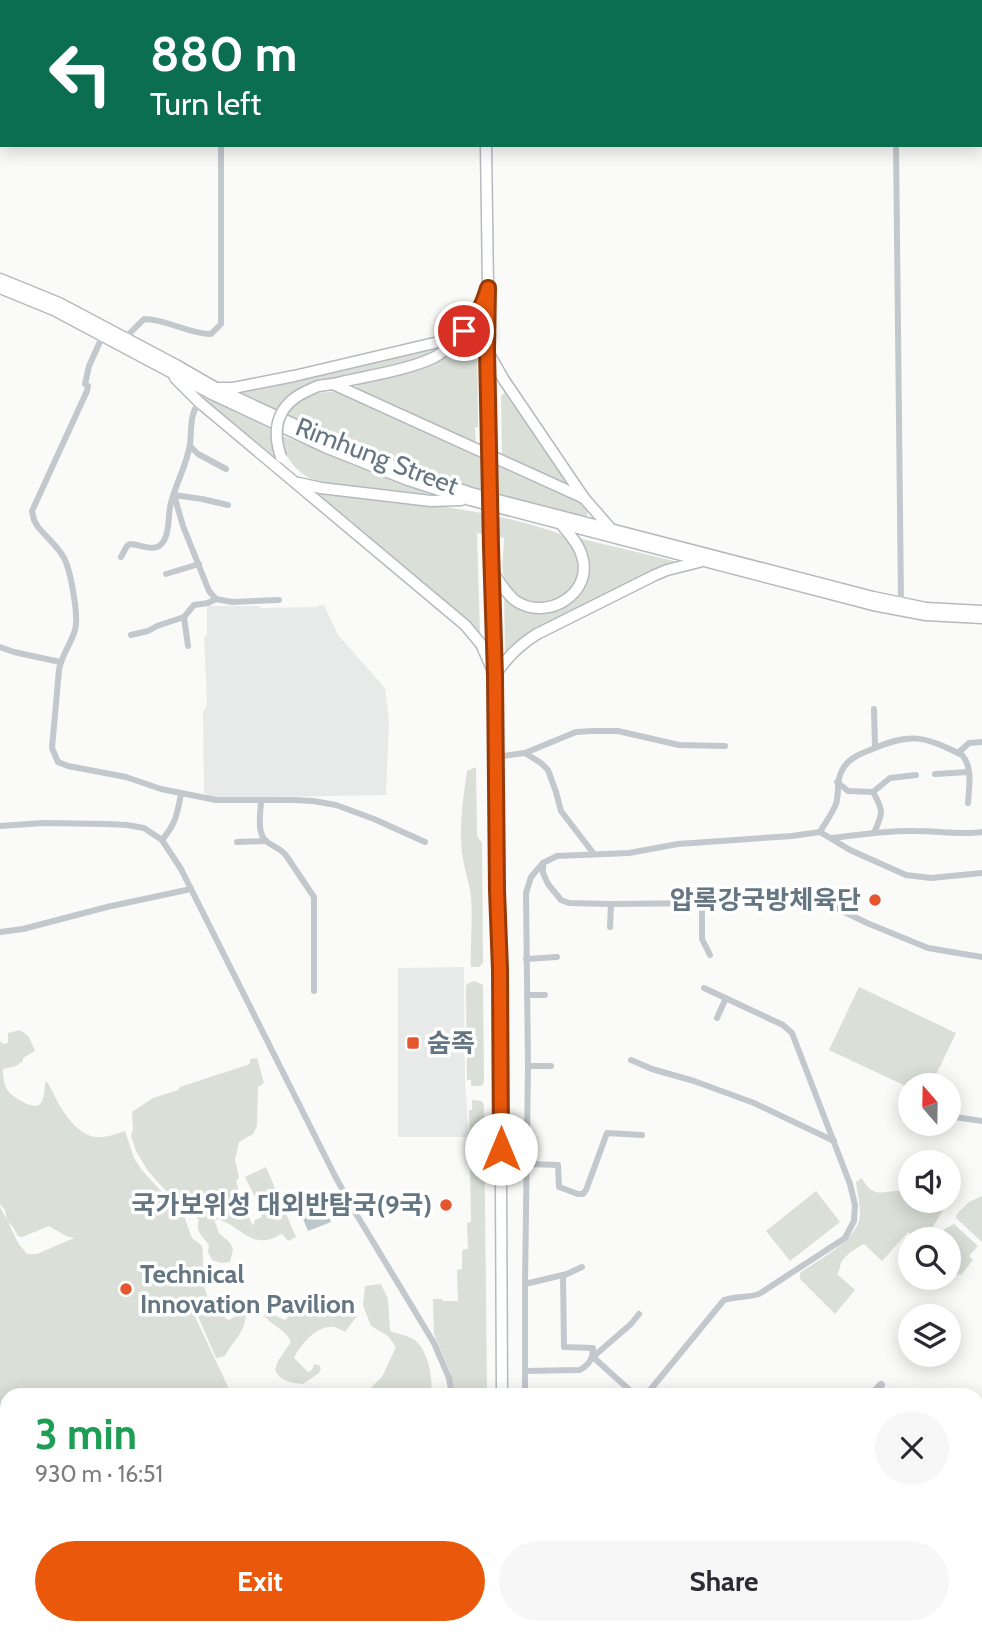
<!DOCTYPE html>
<html lang="en">
<head>
<meta charset="utf-8">
<style>
	:root { --surface:#fff; --page:#f7f7f7; --text:#2b2b33; --muted:#7c7c81; --accent:#ea580c }
	body { margin:0; font-family:Cabin,"Noto Sans KR",sans-serif; background:var(--page); color:var(--text); height:100vh; display:flex; flex-direction:column; font-size:26px; white-space:nowrap }
	* { box-sizing:border-box; margin:0 }
	p { font-size:23px; color:var(--muted) }
	.icon { flex:none; width:38px; height:38px; fill:none; stroke:currentColor; stroke-width:2; stroke-linecap:round; stroke-linejoin:round }
	.map { position:relative; flex:1; overflow:hidden }
	.details { position:absolute; left:0px; top:1388px; width:984px; height:247px; display:flex; flex-direction:column; background:var(--surface); border-radius:21px 21px 0 0; box-shadow:0 4px 18px #0003 }
	.details>* { flex:none }
	.banner { position:absolute; left:0px; top:0px; width:984px; height:147px; box-shadow:0 4px 18px #0003; background:#0b6e4f; color:#fff; overflow:hidden }
	.needle { width:46px; rotate:340deg }
	.buttons { position:absolute; left:898px; top:1073px; display:grid; gap:14px }
	.buttons a { display:grid; place-items:center; width:63px; height:63px; border-radius:50%; background:var(--surface); box-shadow:0 4px 18px #0003; font-size:35px }
	.pin { position:absolute; display:grid; place-items:center; width:60px; height:60px; color:#fff; margin:-30px; border:4px solid #fff; border-radius:50%; box-shadow:0 2px 7px #0007 }
	.me { position:absolute; width:77px; margin:-38px; rotate:0deg; stroke-linejoin:round; filter:drop-shadow(0 0 5px #0008) }
	.turn { display:flex; align-items:center; gap:24px; height:147px; padding:0 35px; font-size:32px }
	.turn .icon { width:91px; height:91px; stroke-width:2.5 }
	.turn b { display:block; font-size:49px; line-height:60px }
	.round { display:grid; place-items:center; flex:none; width:74px; height:74px; border-radius:37px; background:var(--page) }
	.summary { display:flex; align-items:center; justify-content:space-between; height:119px; padding:0 35px }
	h1 { font-size:42px; font-weight:700; line-height:52px; color:#1e9e55 }
	.primary-button { display:flex; gap:14px; margin-top:auto; padding:14px 35px }
	.primary-button a { flex:1; height:80px; border-radius:42px; background:var(--accent); color:#fff; font-size:28px; font-weight:700; line-height:80px; text-align:center }
	.primary-button a+a { background:var(--page); color:var(--text) }
	.map>svg:first-child { display:block }
	.built { fill:#e8e9e9 }
	.green { fill:#dadfd7; fill-rule:evenodd }
	.water { fill:#bbc7cb }
	.lines { fill:none; stroke-linecap:round; stroke-linejoin:round }
	.stream { stroke:#bbc7cb; stroke-width:2 }
	.primary-casing { stroke:#b5babe; stroke-width:13 }
	.minor { stroke:#c3c8cc; stroke-width:6 }
	.tertiary { stroke:#c3c8cc; stroke-width:8 }
	.primary { stroke:#fff; stroke-width:10 }
	.primary-bridge-casing { stroke:#b5babe; stroke-width:13; stroke-linecap:butt }
	.primary-bridge { stroke:#fff; stroke-width:10 }
	.route-casing { stroke:#983908; stroke-width:18 }
	.route { stroke:#ea580c; stroke-width:12 }
	.poi-dot { fill:#e4572e; stroke:#fff; stroke-width:2.5 }
	.labels { text-anchor:middle; stroke-width:7; stroke-linejoin:round; paint-order:stroke }
	.street-label { font-size:26px; fill:#657683; stroke:#fff }
	.poi-label { font-size:26px; font-weight:bold; fill:#657683; stroke:#fff; text-anchor:end }
</style>
</head>
<body>
<div class="map">
<svg width="982" height="1634" viewBox="0 0 982 1634">
	<rect width="100%" height="100%" fill="#fafaf8"/>
	<!-- built -->
	<g class="built">
		<polygon points="318,605 324,605 338,635 385,688 389,721 386,795 219,798 214,798 204,793 203,710 205,710 207,705 204,636 207,635 207,606 260,606 261,608 318,607"/>
		<polygon points="464,967 465,1080 469,1137 398,1137 398,968"/>
	</g>
	<!-- green -->
	<g class="green">
		<polygon points="477,327 478,427 475,428 476,446 357,389 356,383 439,359 457,347"/>
		<polygon points="435,348 437,349 437,352 409,362 303,386 308,396 317,393 340,391 559,490 581,504 585,507 588,513 586,517 522,501 450,481 372,452 294,419 238,391"/>
		<polygon points="504,393 509,394 571,486 569,487 502,458 501,396"/>
		<path d="M207 396 283 436 427 493 430 496 324 484C306 478 296 471 286 455L276 458 275 459 204 401Z"/>
		<path d="M324 491C395 501 467 506 536 526 547 530 562 532 570 542 583 557 583 587 564 599 563 599 554 601 554 601 549 602 543 605 538 605 526 605 509 592 505 581 500 567 504 553 504 538L477 533 480 635 319 497 320 492Z"/>
		<polygon points="578,538 674,561 676,563 505,656 504,593 553,611 568,604 583,585"/>
		<path d="M476 767 477 836 482 843 483 963 479 967H471C470 943 473 920 471 896 469 882 464 868 462 853 459 826 463 798 467 771Z"/>
		<polygon points="474,981 483,985 484,1082 483,1084 481,1086 471,1086 471,1080 467,1080 466,987 467,984"/>
		<polygon points="859,987 956,1033 931,1085 910,1085 910,1088 829,1050"/>
		<path d="M20 1030 29 1037 35 1051 23 1058V1061L16 1066 3 1069C3 1077 4 1085 8 1091 13 1097 35 1112 41 1103 45 1098 44 1087 46 1081 52 1088 55 1098 60 1106 69 1121 84 1140 103 1137 111 1136 118 1133 125 1131L134 1158 141 1169 158 1188 174 1202 184 1216 192 1238 202 1246C205 1266 199 1277 208 1297 220 1299 220 1310 226 1319L229 1320 241 1313 246 1315C244 1335 233 1340 225 1356L216 1358 198 1316 195 1317 232 1395H7V1628H374L377 1634H0V1207L7 1220 5 1210 0 1204V1041L3 1044 8 1043V1033ZM8 1222 13 1227 18 1236 22 1237 49 1226 66 1236 74 1238 37 1254H27L18 1243Z"/>
		<path d="M257 1058 264 1083 258 1087 257 1126 253 1134 239 1142 235 1159 239 1178 236 1180 241 1201 253 1226 255 1220 262 1217 261 1209 245 1177 266 1167 296 1237 288 1241 282 1234C277 1236 271 1240 266 1240 245 1243 234 1220 214 1219L219 1233 230 1243 233 1249 230 1262 221 1263 212 1260 208 1252 209 1245C203 1237 194 1230 199 1220L182 1202 165 1190 148 1171 136 1151 131 1136 133 1129 132 1112 153 1098 178 1090 180 1087 250 1064V1059Z"/>
		<polygon points="472,1100 482,1101 484,1106 487,1395 455,1395 450,1372 434,1334 433,1299 442,1299 443,1301 458,1301 457,1270 462,1269 462,1250 468,1249 467,1223 471,1222 469,1110 472,1110"/>
		<path d="M862 1178C874 1203 888 1187 906 1192L908 1185H910V1200H948L949 1194 950 1199 925 1239H916L908 1232 882 1261 864 1244C856 1248 845 1255 841 1263 840 1267 839 1271 837 1274L855 1290 835 1314 800 1279V1273C817 1261 853 1242 859 1221 862 1209 857 1194 856 1182Z"/>
		<polygon points="816,1191 840,1222 790,1261 766,1231"/>
		<polygon points="982,1196 982,1242 956,1218 957,1214 969,1202"/>
		<polygon points="954,1224 978,1246 969,1256 973,1260 961,1275 959,1274 957,1275 949,1268 948,1239 937,1239 942,1231"/>
		<path d="M381 1284 388 1299 390 1331C398 1334 411 1336 416 1341 429 1354 433 1378 431 1395H363L382 1377 396 1347 388 1336 371 1326 363 1305 365 1286Z"/>
		<path d="M292 1299 323 1306 325 1313 331 1317 337 1314 341 1306 346 1305 353 1309 357 1316 345 1332C344 1331 335 1327 334 1327 317 1325 300 1345 294 1358L308 1372 312 1370 314 1364 319 1365 321 1368 319 1373 303 1384C291 1383 280 1381 275 1370L278 1361 291 1342C286 1330 273 1326 264 1316L265 1311 285 1320 291 1314 290 1304Z"/>
	</g>
	<!-- water -->
	<polygon class="water" points="318,1193 331,1222 308,1231 296,1202"/>
	<g class="lines">
		<!-- stream -->
		<g class="stream">
			<polyline points="107,2 108,0"/>
			<polyline points="0,125 2,123"/>
		</g>
		<!-- primary casing -->
		<g class="primary-casing">
			<g id="primary">
				<polyline points="484,0 484,2"/>
				<polyline points="486,145 488,288 487,349 489,432"/>
				<polyline points="0,279 59,303 176,365 216,388 328,440 409,472 471,493 873,597 926,608 982,611"/>
				<polyline points="0,288 54,310 212,394 325,447 408,480 470,500 873,605 926,615 982,618"/>
				<polyline points="488,352 504,380 584,498 611,529"/>
				<polyline points="175,378 199,402 465,625 481,644 492,669"/>
				<path d="M333 384C365 376 406 371 435 357 444 352 450 346 457 339"/>
				<path d="M218 388H233L294 376 447 340C474 325 479 317 488 288"/>
				<polyline points="307,391 318,386 333,384 584,498"/>
				<polyline points="299,483 321,488 431,501 461,500"/>
				<polyline points="490,547 495,676 497,890 500,970 502,1395"/>
				<path d="M492 571C499 581 506 594 516 601 547 622 594 593 582 556 579 544 569 534 561 524"/>
				<path d="M495 675C507 657 519 645 537 634L655 575 667 570 699 562"/>
				<polyline points="503,1628 503,1634"/>
			</g>
		</g>
		<!-- minor -->
		<g class="minor">
			<polyline points="221,0 221,2"/>
			<polyline points="896,145 901,603"/>
			<path d="M103 335 89 366 85 384 88 386 87 391 32 511 34 520 38 527C46 537 60 548 65 560 71 573 79 617 75 630 71 644 61 656 59 670L52 748 58 762 68 766 126 777 161 789 216 800H294L313 801 336 805 374 819 425 842"/>
			<path d="M125 338 144 319C167 319 188 334 211 334L221 324V145"/>
			<polyline points="190,446 198,454 226,469"/>
			<polyline points="228,505 202,499 174,495 183,526 209,591 216,599 232,602 279,600"/>
			<path d="M121 557 127 546 130 544C138 544 149 550 157 547 170 542 168 518 170 507 174 486 187 466 190 444 192 429 189 416 199 402"/>
			<polyline points="166,574 199,564"/>
			<polyline points="184,617 188,646"/>
			<polyline points="131,635 148,631 157,626 184,617 194,605 208,603 216,599"/>
			<polyline points="0,647 14,652 60,662"/>
			<polyline points="874,709 875,747"/>
			<polyline points="525,753 541,763 548,770 556,792 561,811 594,854"/>
			<polyline points="958,753 969,743 982,742"/>
			<polyline points="496,757 525,753 576,732 592,731 618,731 679,745 725,746"/>
			<polyline points="935,774 969,772"/>
			<polyline points="837,782 848,791 873,792 890,778 916,775"/>
			<path d="M873 792C884 811 883 813 874 833"/>
			<path d="M261 800C261 811 256 832 266 841 272 846 279 848 285 854L314 897V991"/>
			<polyline points="0,826 43,823 107,824 127,825 144,828 162,840 181,869 191,889 334,1174 352,1207 434,1343 449,1378 452,1395"/>
			<path d="M820 832C825 823 832 814 836 804 840 791 835 780 844 767 850 758 860 754 870 750 912 732 923 736 962 755 973 767 969 787 968 803"/>
			<path d="M831 838C858 835 886 830 915 831 937 831 960 835 982 832"/>
			<path d="M162 840C176 823 177 815 181 794"/>
			<polyline points="237,842 266,841"/>
			<polyline points="826,903 867,923 928,948 982,957"/>
			<polyline points="611,904 702,903 702,939 710,955"/>
			<polyline points="610,927 611,904 569,903 561,900 548,884 543,873 543,863 557,856 629,853 678,844 792,836 820,832 850,850 906,875 931,878 982,873"/>
			<polyline points="0,932 23,929 107,907 191,889"/>
			<polyline points="526,959 557,957"/>
			<polyline points="528,995 545,995"/>
			<polyline points="717,1018 726,998"/>
			<polyline points="631,1060 652,1069 694,1081 754,1103 834,1141"/>
			<polyline points="528,1066 551,1066"/>
			<polyline points="948,1116 982,1121"/>
			<polyline points="528,1164 558,1165 559,1187 578,1194 583,1194 586,1190 607,1133 642,1135"/>
			<polyline points="525,1284 567,1274 582,1267"/>
			<path d="M525 1371 580 1370C590 1364 593 1358 593 1348L564 1347 563 1275"/>
			<polyline points="525,1395 525,1284 528,1066 526,893 531,877 543,863"/>
			<polyline points="635,1395 593,1357 631,1324 639,1314"/>
			<path d="M646 1395 724 1300C737 1296 747 1298 759 1294L845 1238 854 1221 855 1205 850 1184 792 1033 783 1025 704 988"/>
			<polyline points="976,1615 982,1632"/>
			<polyline points="455,1628 456,1634"/>
			<polyline points="561,1632 594,1630"/>
			<polyline points="777,1634 787,1628"/>
		</g>
		<!-- tertiary -->
		<g class="tertiary">
			<polyline points="872,1395 881,1385"/>
			<polyline points="664,1634 670,1628"/>
		</g>
		<!-- primary -->
		<use href="#primary" class="primary"/>
		<!-- primary-bridge casing -->
		<g class="primary-bridge-casing">
			<g id="primary-bridge">
				<polyline points="489,432 490,547"/>
				<path d="M281 457C271 428 278 404 307 391"/>
			</g>
		</g>
		<!-- primary-bridge -->
		<use href="#primary-bridge" class="primary-bridge"/>
	</g>
	<g class="lines">
		<!-- route casing -->
		<g class="route-casing">
			<path id="route" d="M464 331C477 317 483 305 488 288L487 349 491 547 495 676 497 890 500 970 501 1149"/>
		</g>
		<!-- route -->
		<use href="#route" class="route"/>
	</g>
	<!-- markers -->
	<g class="poi-dot">
		<circle cx="875" cy="900" r="7"/>
		<rect x="406" y="1036" width="14" height="14" rx="3.5"/>
		<circle cx="446" cy="1205" r="7"/>
		<circle cx="126" cy="1289" r="7"/>
	</g>
	<g class="labels">
		<!-- street labels -->
		<g class="street-label">
			<text transform="translate(377 456) rotate(21)" y="9">Rimhung Street</text>
		</g>
		<!-- poi labels -->
		<g class="poi-label">
			<text x="861" y="909">압록강국방체육단</text>
			<text x="427" y="1052" text-anchor="start">숨족</text>
			<text x="432" y="1214">국가보위성 대외반탐국(9국)</text>
			<text x="140" y="1283" text-anchor="start">Technical<tspan x="140" dy="30">Innovation Pavilion</tspan></text>
		</g>
	</g>
</svg>
<div class="buttons">
<a><svg class="needle" viewBox="-14 -14 28 28"><path d="M0-13l5 13h-10z" fill="#e53935"/><path d="M0 13l5-13h-10z" fill="#7c7c81"/></svg></a>
<a><svg class="icon" aria-label="sound" viewBox="0 0 24 24"><path d="M4 9h4l5-4v14l-5-4H4zM17 9q2 3 0 6"/></svg></a>
<a><svg class="icon" aria-label="search" viewBox="0 0 24 24"><circle cx="10" cy="10" r="6"/><path d="M15 15l6 6"/></svg></a>
<a><svg class="icon" aria-label="layers" viewBox="0 0 24 24"><path d="M12 4l9 5-9 5-9-5zM3 14l9 5 9-5"/></svg></a>
</div>
<div class="pin" style="left:464px;top:331px;background:#d93025"><svg class="icon" aria-label="arrive" viewBox="0 0 24 24"><path d="M6 21V4h12l-3 4 3 4H6"/></svg></div>
<svg class="me" style="left:501px;top:1149px" viewBox="-20 -20 40 40"><circle r="19" fill="#fff"/><path d="M0-13L10 11 0 6-10 11z" fill="#ea580c"/></svg>
<div class="banner">
<div class="turn"><svg class="icon" aria-label="left" viewBox="0 0 24 24"><path d="M17 20v-9H6M10 6l-5 5 5 5"/></svg><div><b>880 m</b>Turn left</div></div>
</div>
<section class="details">
<div class="summary"><div><h1>3 min</h1><p>930 m · 16:51</p></div><a class="round"><svg class="icon" aria-label="close" viewBox="0 0 24 24"><path d="M6 6l12 12M18 6L6 18"/></svg></a></div>
<div class="primary-button"><a>Exit</a><a>Share</a></div>
</section>
</div>
</body>
</html>
